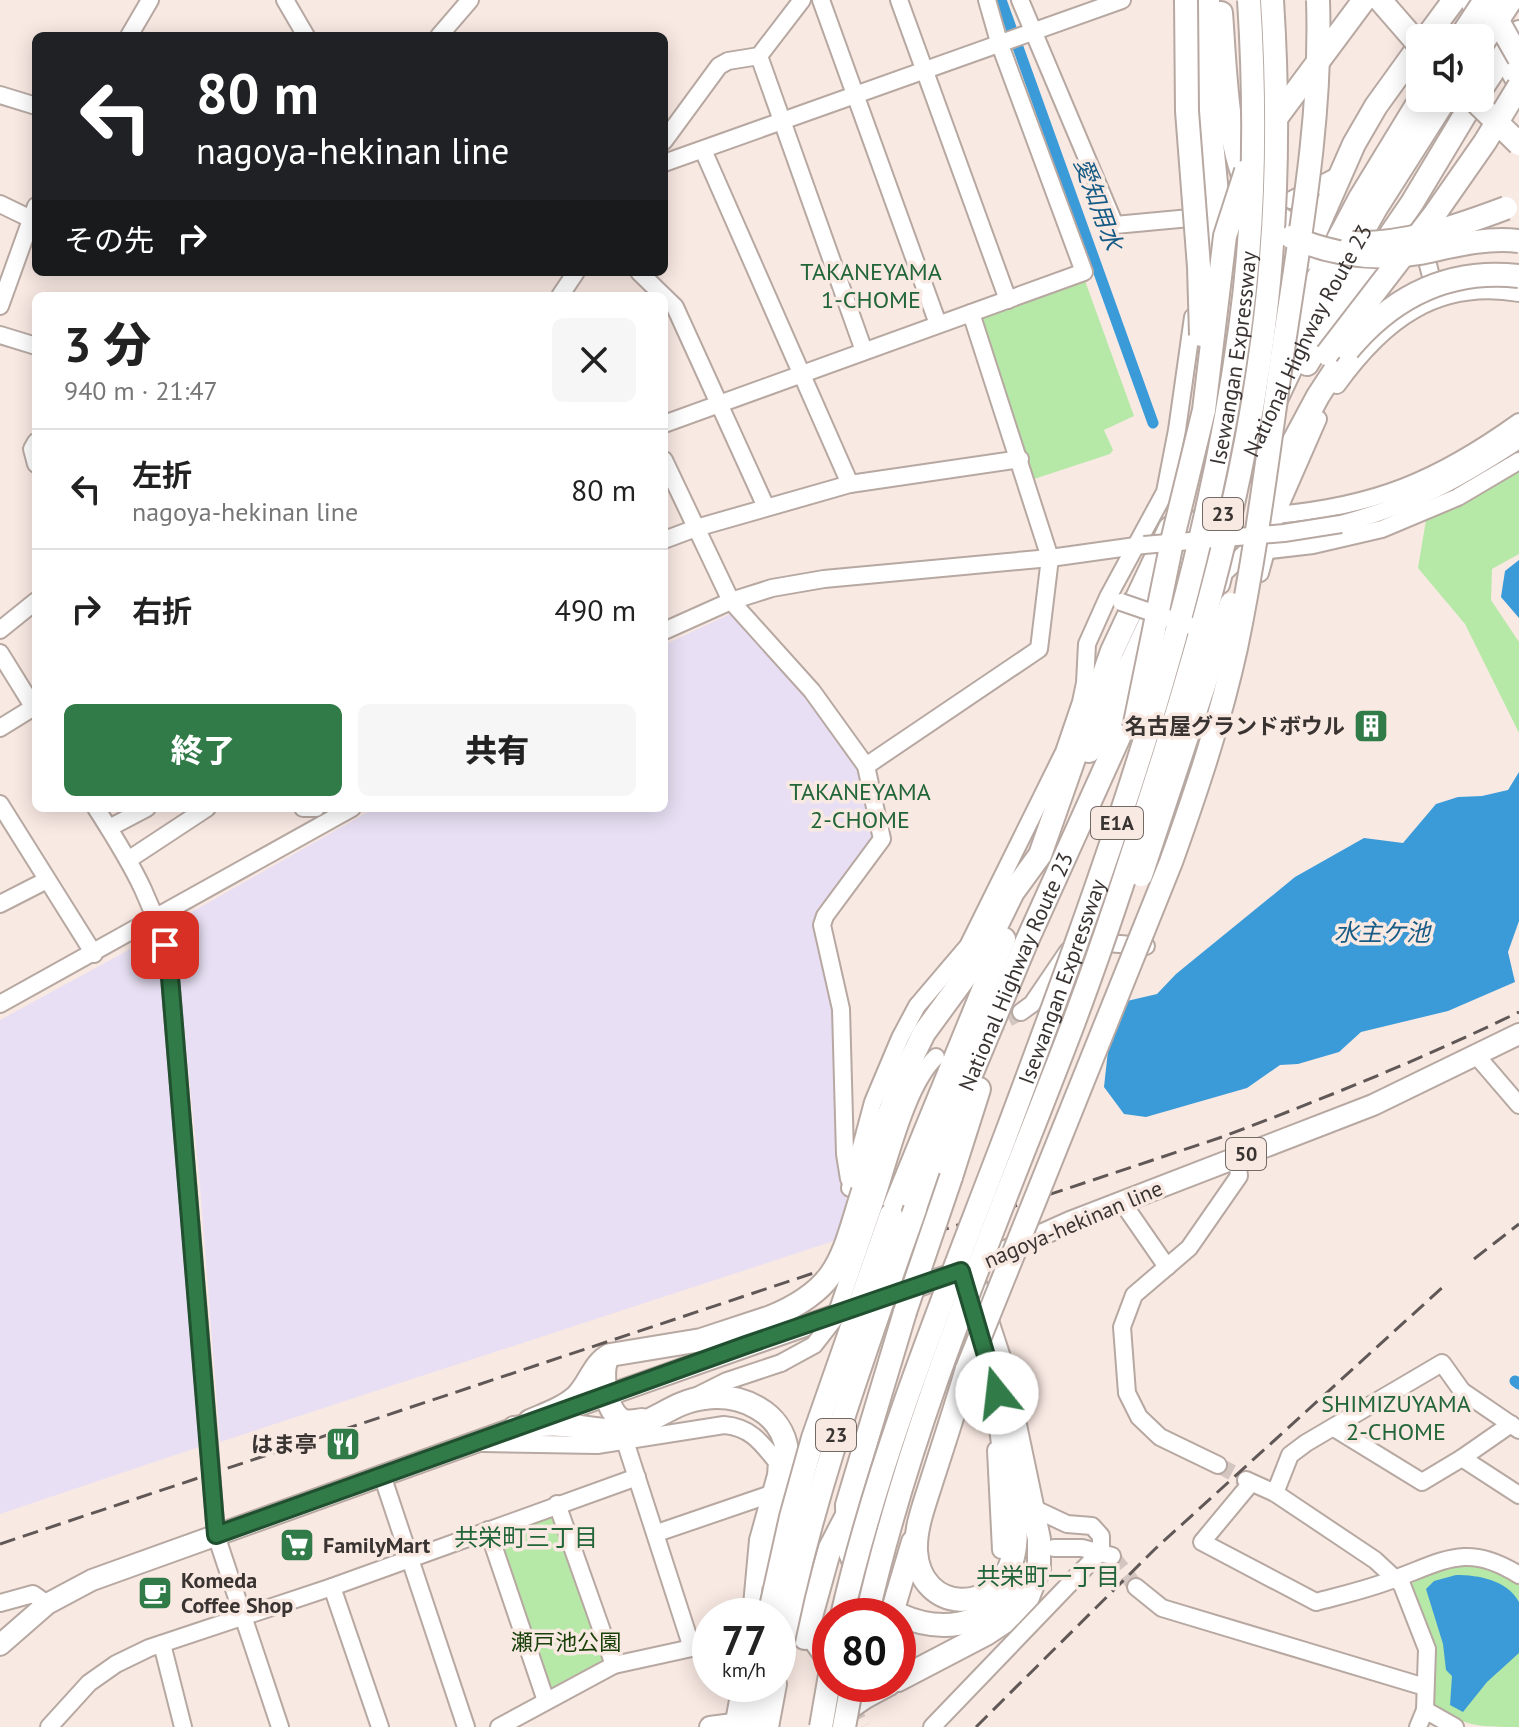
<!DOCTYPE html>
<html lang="ja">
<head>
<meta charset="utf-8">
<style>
	:root { --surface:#fff; --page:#f6f6f6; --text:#222; --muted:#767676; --line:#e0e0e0; --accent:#317b48 }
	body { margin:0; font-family:"PT Sans","Noto Sans JP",sans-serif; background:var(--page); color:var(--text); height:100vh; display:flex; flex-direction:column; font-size:30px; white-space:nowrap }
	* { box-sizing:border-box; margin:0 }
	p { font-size:26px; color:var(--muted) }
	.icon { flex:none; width:44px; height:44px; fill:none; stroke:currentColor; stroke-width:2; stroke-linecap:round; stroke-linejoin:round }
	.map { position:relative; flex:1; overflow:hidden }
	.drawer { position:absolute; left:32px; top:292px; width:636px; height:520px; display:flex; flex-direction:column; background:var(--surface); border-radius:12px; box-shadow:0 4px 20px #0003 }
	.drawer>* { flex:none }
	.top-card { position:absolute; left:32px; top:32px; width:636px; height:244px; border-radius:12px; box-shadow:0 4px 20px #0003; background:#202124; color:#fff; overflow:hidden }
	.controls { position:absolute; left:1406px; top:24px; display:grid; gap:16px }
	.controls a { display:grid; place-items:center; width:88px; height:88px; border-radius:12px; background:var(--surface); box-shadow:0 4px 20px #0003; font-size:40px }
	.speed { position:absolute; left:692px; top:1598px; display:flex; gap:16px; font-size:40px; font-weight:700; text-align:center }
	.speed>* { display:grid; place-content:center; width:104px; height:104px; border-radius:50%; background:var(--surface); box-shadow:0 4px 20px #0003; line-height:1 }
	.speed small { font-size:20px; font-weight:400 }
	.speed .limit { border:12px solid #d22; background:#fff; color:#111 }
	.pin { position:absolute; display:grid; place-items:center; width:68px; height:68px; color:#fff; margin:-34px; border-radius:16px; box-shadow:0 4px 12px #0006 }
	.me { position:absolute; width:88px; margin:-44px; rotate:344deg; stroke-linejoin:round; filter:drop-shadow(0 0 6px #0008) }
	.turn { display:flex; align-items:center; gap:28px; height:168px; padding:0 32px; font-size:36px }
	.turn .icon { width:104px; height:104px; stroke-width:2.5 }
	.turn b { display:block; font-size:56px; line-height:68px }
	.then { display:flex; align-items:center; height:76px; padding:0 32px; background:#0003; gap:16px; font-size:30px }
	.round { display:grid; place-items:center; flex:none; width:84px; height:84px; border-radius:12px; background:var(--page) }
	.head { display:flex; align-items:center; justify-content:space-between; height:136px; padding:0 32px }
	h1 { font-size:48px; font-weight:800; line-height:60px }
	.action { display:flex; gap:16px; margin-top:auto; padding:16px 32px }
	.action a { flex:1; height:92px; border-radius:12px; background:var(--accent); color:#fff; font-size:32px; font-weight:800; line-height:92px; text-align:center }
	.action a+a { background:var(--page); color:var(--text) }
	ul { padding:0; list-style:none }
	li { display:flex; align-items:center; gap:24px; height:120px; padding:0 32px; border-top:2px solid var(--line) }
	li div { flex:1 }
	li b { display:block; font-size:30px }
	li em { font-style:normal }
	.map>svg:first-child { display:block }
	.industrial { fill:#e8dff4 }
	.green { fill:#b6e9a7 }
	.water { fill:#3b9bd9 }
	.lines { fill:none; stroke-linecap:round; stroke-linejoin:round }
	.canal { stroke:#3b9bd9; stroke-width:11 }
	.minor-tunnel { stroke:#d3c5bf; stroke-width:16; stroke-dasharray:16 8; stroke-linecap:butt }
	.minor-casing { stroke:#b7a8a2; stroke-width:20 }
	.major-casing { stroke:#b7a8a2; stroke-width:24 }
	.highway-casing { stroke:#b7a8a2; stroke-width:26 }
	.minor { stroke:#fff; stroke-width:16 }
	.major { stroke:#fff; stroke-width:20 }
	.highway { stroke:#fff; stroke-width:22 }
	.rail { stroke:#605856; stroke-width:3; stroke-dasharray:16 8; stroke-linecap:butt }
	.minor-bridge-casing { stroke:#b7a8a2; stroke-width:20; stroke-linecap:butt }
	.highway-bridge-casing { stroke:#b7a8a2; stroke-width:26; stroke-linecap:butt }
	.minor-bridge { stroke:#fff; stroke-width:16 }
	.highway-bridge { stroke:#fff; stroke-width:22 }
	.route-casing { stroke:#20502f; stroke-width:20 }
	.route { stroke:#317b48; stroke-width:14 }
	.labels { text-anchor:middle; stroke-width:7; stroke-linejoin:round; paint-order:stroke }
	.shield { fill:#f9e9e3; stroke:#736a66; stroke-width:2 }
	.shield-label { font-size:20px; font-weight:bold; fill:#393331 }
	.street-label { font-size:22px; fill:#393331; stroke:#f9e9e3 }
	.poi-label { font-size:22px; font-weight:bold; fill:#393331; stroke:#f9e9e3; text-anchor:end }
	.park-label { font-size:22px; fill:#194109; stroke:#f9e9e3 }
	.water-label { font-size:24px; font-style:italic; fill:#165b85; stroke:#f9e9e3 }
	.neighbourhood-label { font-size:24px; fill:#216538; stroke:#f9e9e3 }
</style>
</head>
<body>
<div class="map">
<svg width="1519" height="1727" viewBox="0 0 1519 1727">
	<rect width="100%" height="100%" fill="#f9e9e3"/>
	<!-- industrial -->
	<g class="industrial">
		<polygon points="730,614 741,620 809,696 858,769 875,846 825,911 838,1012 841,1133 847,1210 837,1240 220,1442 200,1186 174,927 176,921 375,808 664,808 664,645"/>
		<polygon points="147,940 154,943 164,993 199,1447 0,1514 0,1020"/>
	</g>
	<!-- green -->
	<g class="green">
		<polygon points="1084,278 1134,416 1104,430 1113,450 1110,454 1031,480 978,316"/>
		<polygon points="1519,469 1519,554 1492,569 1491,600 1519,642 1519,733 1465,624 1418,568 1426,520 1489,489"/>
		<polygon points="557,1504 614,1665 546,1701 488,1530"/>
		<path d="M1449 1566C1479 1566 1493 1569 1519 1582V1727C1477 1727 1465 1727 1430 1703 1445 1663 1427 1621 1409 1585L1425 1575Z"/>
	</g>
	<!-- water -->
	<g class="water">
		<polygon points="1519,560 1519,618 1501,597 1505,571"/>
		<polygon points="1519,772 1519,921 1508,952 1515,982 1448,1011 1361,1032 1339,1052 1298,1064 1280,1065 1247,1088 1146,1117 1124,1114 1104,1087 1110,1032 1127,1001 1157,994 1176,974 1295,877 1364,838 1403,843 1436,804 1458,797 1482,796 1508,790"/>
		<path d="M1456 1575C1479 1575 1507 1580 1519 1602V1653L1487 1682 1463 1712 1450 1705 1452 1676 1446 1670 1443 1644 1426 1589 1434 1581Z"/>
	</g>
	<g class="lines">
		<!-- canal -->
		<g class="canal">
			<polyline points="1001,0 1153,423"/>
			<polyline points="1515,1381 1519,1384"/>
		</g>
		<!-- minor-tunnel -->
		<g class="minor-tunnel">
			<polyline points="987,1030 1021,1012"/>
			<polyline points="1218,1465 1246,1480"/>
			<polyline points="1112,1556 1136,1587"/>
			<polyline points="840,1684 862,1727"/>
		</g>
		<!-- minor casing -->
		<g class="minor-casing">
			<g id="minor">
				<polyline points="285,0 306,36"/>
				<polyline points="821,0 938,324"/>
				<polyline points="899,0 1008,300"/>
				<polyline points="1020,0 1115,225 1190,218"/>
				<polyline points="129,36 150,0"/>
				<polyline points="439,36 470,0"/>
				<polyline points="759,56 864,351"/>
				<polyline points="0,95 36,106"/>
				<polyline points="664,141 719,66 728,61 759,56 802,0"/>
				<polyline points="703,150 850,484"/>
				<polyline points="664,163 1122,0"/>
				<polyline points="1291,200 1339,175"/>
				<polyline points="0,204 31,219"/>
				<polyline points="1422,241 1436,296"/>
				<polyline points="639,272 675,307 766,507"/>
				<polyline points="560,296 576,272"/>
				<polyline points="0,306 36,206"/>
				<polyline points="0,335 36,346"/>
				<path d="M1337 385C1383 321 1436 279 1519 293"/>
				<polyline points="664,424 1084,272 999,42 987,0"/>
				<polyline points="36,442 32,449 36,464"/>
				<polyline points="664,460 731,601 812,691 866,766 882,839 825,916 822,925 841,1009 845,1154 849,1179"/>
				<path d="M1276 515C1376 506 1438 480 1519 422"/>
				<path d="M1341 524C1415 504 1456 481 1519 440"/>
				<polyline points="664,540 696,528 850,484 1020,459"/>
				<polyline points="1260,573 1276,515 1318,419"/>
				<polyline points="1221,585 1224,573 1245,553 1313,545 1382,529 1458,497 1519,461"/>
				<polyline points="0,630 36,601"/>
				<polyline points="664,631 731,601 772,588 824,579 1050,558 1143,545"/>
				<polyline points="0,653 36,711"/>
				<polyline points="0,728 34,707"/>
				<polyline points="866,766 1039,649 1050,558 971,313"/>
				<polyline points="0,804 94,954"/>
				<path d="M96 808C132 864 160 911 170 977L209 1445"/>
				<polyline points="303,808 316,808"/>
				<polyline points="109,828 147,808"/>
				<polyline points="128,860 207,808"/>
				<polyline points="0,904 47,880"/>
				<polyline points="1093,942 1146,946"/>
				<polyline points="0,1004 352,808"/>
				<polyline points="1021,1012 1032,1004 1068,951"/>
				<polyline points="1476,1055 1519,1105"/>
				<polyline points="850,1188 873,1102 900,1038 917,1006 968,946 1064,752 1081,702 1085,683 1087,644 1108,597 1165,492 1177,430 1193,317"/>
				<path d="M875 1202C889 1162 906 1085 936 1057"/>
				<polyline points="1122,1202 1167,1267"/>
				<polyline points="697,1396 727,1381 781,1363"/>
				<polyline points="1334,1428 1422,1482 1462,1458 1511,1424"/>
				<polyline points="625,1441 692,1648"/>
				<path d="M483 1443 597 1445 724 1425C750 1427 761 1442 777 1462L776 1475 758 1540 751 1616"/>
				<polyline points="996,1450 1001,1550 1007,1550"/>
				<polyline points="1462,1458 1519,1495"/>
				<polyline points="1218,1465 1160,1437 1139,1417 1127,1393 1122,1327 1134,1295 1189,1248 1239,1176 1237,1158"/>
				<polyline points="382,1475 466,1727"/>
				<polyline points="1246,1480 1275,1493 1375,1560 1402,1585 1427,1649 1425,1710 1418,1727"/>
				<path d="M1251 1483 1202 1542 1316 1602C1342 1595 1369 1589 1394 1579 1444 1561 1467 1542 1519 1575"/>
				<polyline points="212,1484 216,1535 280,1727"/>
				<polyline points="1275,1493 1290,1455 1306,1443 1442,1363 1462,1391 1519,1430"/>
				<polyline points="557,1504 614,1665"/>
				<polyline points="488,1530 546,1701"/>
				<polyline points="657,1533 771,1494"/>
				<polyline points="1054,1548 1082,1548 1112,1556"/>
				<polyline points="332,1587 380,1727"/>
				<polyline points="1136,1587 1162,1608 1425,1687"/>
				<polyline points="0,1603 33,1594 47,1604"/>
				<polyline points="798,1634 813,1643 830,1667"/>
				<polyline points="162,1644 183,1727"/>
				<polyline points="1425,1710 1455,1727"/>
				<polyline points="49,1727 89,1683 116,1664 149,1648 332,1587 637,1477"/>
				<polyline points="499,1727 614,1665 710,1644"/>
				<polyline points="733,1727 741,1684"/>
				<polyline points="932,1727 1101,1551 1101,1536 1092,1526 1067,1524 1033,1508"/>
			</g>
		</g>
		<!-- major casing -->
		<g class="major-casing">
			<g id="major">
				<polyline points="560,1412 961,1271 1070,1222 1373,1105 1519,1034"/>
				<polyline points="0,1645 47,1604 92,1580 529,1423"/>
				<polyline points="710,1727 733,1724"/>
			</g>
		</g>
		<!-- highway casing -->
		<g class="highway-casing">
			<g id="highway">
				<polyline points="1208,0 1209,111 1218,204 1213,257"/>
				<polyline points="1471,0 1519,83"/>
				<path d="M1221 13C1225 60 1226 167 1258 202 1268 212 1282 220 1295 227"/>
				<polyline points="1426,38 1454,0"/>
				<polyline points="1480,91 1519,32"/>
				<polyline points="1303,260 1354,144 1376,106 1420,45"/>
				<polyline points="1287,336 1360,198 1421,98"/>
				<polyline points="1307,364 1349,295 1412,203 1475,98"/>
				<polyline points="1219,476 1247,412"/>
				<polyline points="1265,495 1318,396 1348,350"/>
				<path id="s1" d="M1202 556 1316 315 1376 208 1446 98"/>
				<polyline points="1167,588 1198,522"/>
				<polyline points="1089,751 1152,619"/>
				<polyline points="951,1177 979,1089"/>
				<polyline points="863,1191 900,1082 924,1033 984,951 1013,892 1040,855 1112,651 1170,528"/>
				<path id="s2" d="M915 1209 1026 943 1134 704"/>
				<polyline points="891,1215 1004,939"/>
				<path d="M608 1358C599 1371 606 1412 622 1420 628 1423 635 1421 642 1420"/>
				<path d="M967 1369C956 1406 944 1443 932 1480 925 1503 915 1527 916 1551 920 1614 998 1616 1013 1557 1020 1529 1012 1500 1007 1472 1003 1446 1000 1420 997 1393"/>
				<path d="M530 1421C546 1414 564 1408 577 1396 590 1383 593 1364 610 1355L701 1340 771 1317"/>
				<path d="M514 1428C531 1426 547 1423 563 1425 584 1426 604 1433 624 1429 653 1424 674 1401 704 1398 740 1393 782 1411 787 1451 789 1470 781 1488 778 1506 774 1530 772 1554 770 1579"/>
				<polyline points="868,1586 859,1574 848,1548 847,1505 905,1312"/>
				<path d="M900 1615C940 1633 981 1627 1011 1594"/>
				<polyline points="891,1616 913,1542"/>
				<polyline points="805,1638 830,1548 845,1519"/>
				<polyline points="898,1680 986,1634 1004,1622 1028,1597 1039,1569 1039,1539 1004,1373 970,1269"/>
				<polyline points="836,1717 865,1697 889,1684"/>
				<polyline points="746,1727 755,1684"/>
				<polyline points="767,1727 775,1684"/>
			</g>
		</g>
		<!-- minor -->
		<use href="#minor" class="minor"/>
		<!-- major -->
		<use href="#major" class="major"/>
		<!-- highway -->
		<use href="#highway" class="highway"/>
		<!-- rail -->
		<g class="rail">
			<polyline points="1474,1259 1519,1224"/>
			<path d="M0 1544 1222 1137C1323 1099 1422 1059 1519 1012"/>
			<polyline points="976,1727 1155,1549 1444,1286"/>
		</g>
		<!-- minor-bridge casing -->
		<g class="minor-bridge-casing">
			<g id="minor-bridge">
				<polyline points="1144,545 1284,533 1341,524"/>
				<polyline points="1121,602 1191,626"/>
				<polyline points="781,1363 814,1345 835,1318 875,1202"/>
				<polyline points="209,1445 212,1484"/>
			</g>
		</g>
		<!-- highway-bridge casing -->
		<g class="highway-bridge-casing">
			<g id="highway-bridge">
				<polyline points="1186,0 1187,111 1199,267 1201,335"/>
				<polyline points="1380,0 1420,46"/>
				<polyline points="1486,0 1519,58"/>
				<polyline points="1460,38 1485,0"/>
				<polyline points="1480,47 1511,0"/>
				<polyline points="1472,98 1519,144"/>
				<polyline points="1277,117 1364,0"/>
				<path d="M1291 237C1333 255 1375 261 1420 253 1453 246 1485 237 1519 241"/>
				<path d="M1352 243C1404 245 1458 226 1506 208"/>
				<path d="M1348 350C1392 297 1448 268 1519 276"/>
				<polyline points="1327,354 1434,215 1485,142 1519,86"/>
				<polyline points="1134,728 1173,537 1204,410 1225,236 1246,171"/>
				<polyline points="1141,875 1231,604"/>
				<polyline points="905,1312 951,1177"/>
				<path d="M771 1317C841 1288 842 1256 863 1191"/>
				<path d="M967 1369 1171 862C1196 792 1220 721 1236 648 1257 547 1269 445 1284 343 1301 229 1322 116 1318 0"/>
				<polyline points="769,1616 791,1517 813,1438 891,1215"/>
				<path id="s3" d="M842 1616C880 1451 945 1295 1005 1137 1103 875 1202 608 1240 329 1255 221 1256 109 1249 0"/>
				<path d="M867 1616C913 1413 998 1221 1072 1027 1106 937 1135 846 1164 755 1203 629 1239 501 1258 370 1277 248 1280 124 1272 0"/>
				<path d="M778 1667C807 1509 862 1360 915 1209"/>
				<polyline points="821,1727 830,1675"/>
				<polyline points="844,1727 852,1684"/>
			</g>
		</g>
		<!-- minor-bridge -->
		<use href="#minor-bridge" class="minor-bridge"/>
		<!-- highway-bridge -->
		<use href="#highway-bridge" class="highway-bridge"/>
	</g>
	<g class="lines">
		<!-- route casing -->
		<g class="route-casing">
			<polyline id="route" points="165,945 170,977 216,1535 746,1345 961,1271 997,1393"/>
		</g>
		<!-- route -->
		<use href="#route" class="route"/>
	</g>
	<!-- icons -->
	<defs>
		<g id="building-square" transform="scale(1.8)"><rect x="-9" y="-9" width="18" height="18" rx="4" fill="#317b48" stroke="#f9e9e3"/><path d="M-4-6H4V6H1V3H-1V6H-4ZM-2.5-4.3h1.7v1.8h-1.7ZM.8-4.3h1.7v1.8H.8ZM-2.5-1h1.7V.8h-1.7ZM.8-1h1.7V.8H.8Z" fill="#fff"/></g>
		<g id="restaurant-square" transform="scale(1.8)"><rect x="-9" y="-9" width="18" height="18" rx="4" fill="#317b48" stroke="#f9e9e3"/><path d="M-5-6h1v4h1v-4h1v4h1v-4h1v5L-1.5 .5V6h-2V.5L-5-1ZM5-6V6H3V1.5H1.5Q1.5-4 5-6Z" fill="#fff"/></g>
		<g id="supermarket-square" transform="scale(1.8)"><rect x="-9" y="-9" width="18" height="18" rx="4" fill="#317b48" stroke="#f9e9e3"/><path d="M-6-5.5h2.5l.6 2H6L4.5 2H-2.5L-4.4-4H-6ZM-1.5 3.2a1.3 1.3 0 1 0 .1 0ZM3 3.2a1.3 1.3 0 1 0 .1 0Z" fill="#fff"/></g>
		<g id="cafe-square" transform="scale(1.8)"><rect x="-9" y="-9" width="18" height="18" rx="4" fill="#317b48" stroke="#f9e9e3"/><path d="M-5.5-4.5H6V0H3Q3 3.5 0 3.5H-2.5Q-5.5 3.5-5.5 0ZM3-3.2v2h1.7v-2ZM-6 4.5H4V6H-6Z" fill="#fff"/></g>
	</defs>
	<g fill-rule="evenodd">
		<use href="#building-square" x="1371" y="726"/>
		<use href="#restaurant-square" x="343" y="1444"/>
		<use href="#supermarket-square" x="297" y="1545"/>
		<use href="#cafe-square" x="155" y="1593"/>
	</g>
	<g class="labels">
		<!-- shield labels -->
		<g class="shield">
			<rect x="1203" y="498" width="40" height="32" rx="6"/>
			<rect x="1091" y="807" width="52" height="32" rx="6"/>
			<rect x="1226" y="1138" width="40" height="32" rx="6"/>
			<rect x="816" y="1419" width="40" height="32" rx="6"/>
		</g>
		<g class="shield-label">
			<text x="1223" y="521">23</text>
			<text x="1117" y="830">E1A</text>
			<text x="1246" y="1161">50</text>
			<text x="836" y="1442">23</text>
		</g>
		<!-- street labels -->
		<g class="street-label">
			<text dy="8" stroke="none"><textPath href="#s1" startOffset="240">National Highway Route 23</textPath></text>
			<text dy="8" stroke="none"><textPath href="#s3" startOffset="1320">Isewangan Expressway</textPath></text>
			<text dy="8" stroke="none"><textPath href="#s2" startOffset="258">National Highway Route 23</textPath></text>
			<text dy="8" stroke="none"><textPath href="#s3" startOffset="672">Isewangan Expressway</textPath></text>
			<text transform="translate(1073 1224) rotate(-23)" y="8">nagoya-hekinan line</text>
		</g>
		<!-- poi labels -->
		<g class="poi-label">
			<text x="1345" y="734">名古屋グランドボウル</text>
			<text x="317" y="1452">はま亭</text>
			<text x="323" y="1553" text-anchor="start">FamilyMart</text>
			<text x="181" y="1588" text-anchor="start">Komeda<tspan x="181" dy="25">Coffee Shop</tspan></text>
		</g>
		<!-- park labels -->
		<g class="park-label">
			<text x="566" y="1650">瀬戸池公園</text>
		</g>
		<!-- water labels -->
		<g class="water-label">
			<text transform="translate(1098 204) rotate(70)" y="8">愛知用水</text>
			<text x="1382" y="941">水主ケ池</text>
		</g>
		<!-- neighbourhood labels -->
		<g class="neighbourhood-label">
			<text x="871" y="280">TAKANEYAMA<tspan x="871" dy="28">1-CHOME</tspan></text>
			<text x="860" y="800">TAKANEYAMA<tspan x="860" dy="28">2-CHOME</tspan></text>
			<text x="1396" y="1412">SHIMIZUYAMA<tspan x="1396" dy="28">2-CHOME</tspan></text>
			<text x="526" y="1546">共栄町三丁目</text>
			<text x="1048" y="1585">共栄町一丁目</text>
		</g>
	</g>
</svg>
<div class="controls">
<a><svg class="icon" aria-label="sound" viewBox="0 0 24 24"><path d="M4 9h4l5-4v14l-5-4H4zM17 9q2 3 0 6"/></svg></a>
</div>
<div class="speed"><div>77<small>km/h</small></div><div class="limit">80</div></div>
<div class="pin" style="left:165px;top:945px;background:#d93025"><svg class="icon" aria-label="arrive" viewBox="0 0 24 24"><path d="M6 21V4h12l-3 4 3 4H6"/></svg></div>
<svg class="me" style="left:997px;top:1393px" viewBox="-20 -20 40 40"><circle r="19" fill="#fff"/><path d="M0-13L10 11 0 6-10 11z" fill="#317b48"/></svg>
<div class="top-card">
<div class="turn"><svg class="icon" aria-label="left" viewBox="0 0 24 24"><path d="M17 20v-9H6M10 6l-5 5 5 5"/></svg><div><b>80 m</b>nagoya-hekinan line</div></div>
<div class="then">その先<svg class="icon" aria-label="right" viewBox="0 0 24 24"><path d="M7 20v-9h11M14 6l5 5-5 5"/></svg></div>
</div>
<section class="drawer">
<div class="head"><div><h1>3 分</h1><p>940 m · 21:47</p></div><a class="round"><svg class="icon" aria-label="close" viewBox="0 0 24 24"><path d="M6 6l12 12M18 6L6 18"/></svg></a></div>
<ul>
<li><svg class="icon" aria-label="left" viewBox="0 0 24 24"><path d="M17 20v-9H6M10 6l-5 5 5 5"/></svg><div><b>左折</b><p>nagoya-hekinan line</p></div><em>80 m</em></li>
<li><svg class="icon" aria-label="right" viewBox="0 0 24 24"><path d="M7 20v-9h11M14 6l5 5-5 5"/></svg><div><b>右折</b></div><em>490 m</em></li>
</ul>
<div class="action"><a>終了</a><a>共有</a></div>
</section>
</div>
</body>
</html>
